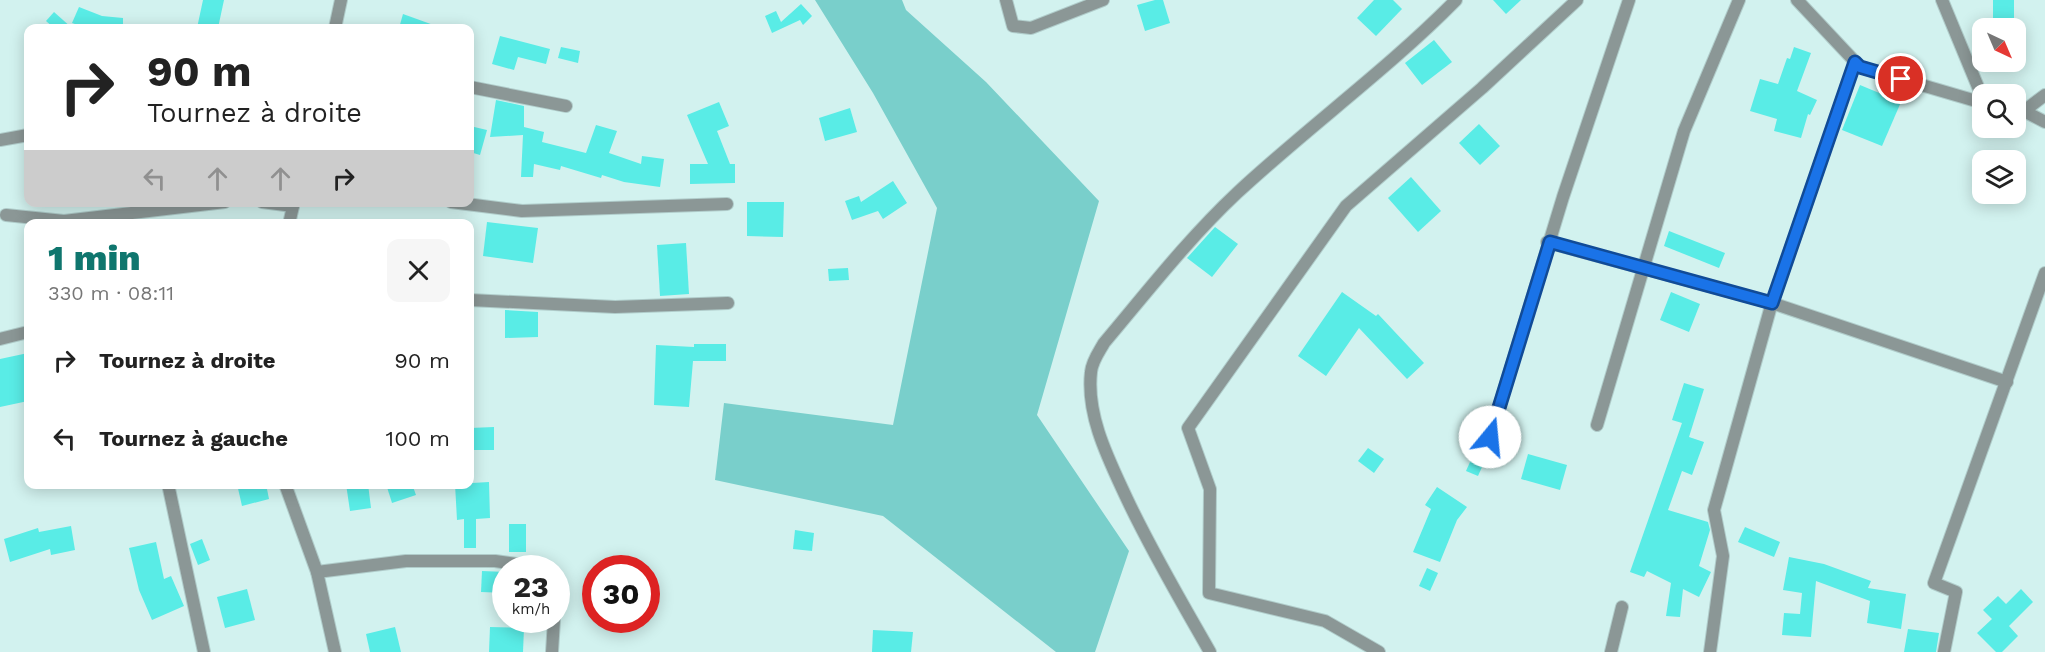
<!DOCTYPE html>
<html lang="fr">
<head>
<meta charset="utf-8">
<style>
	:root { --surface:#fff; --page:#f6f6f6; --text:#222; --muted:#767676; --accent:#0f766e }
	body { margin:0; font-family:"Work Sans",sans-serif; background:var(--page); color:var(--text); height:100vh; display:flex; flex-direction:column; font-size:22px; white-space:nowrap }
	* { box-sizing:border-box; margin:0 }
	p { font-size:20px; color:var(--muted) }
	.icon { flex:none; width:33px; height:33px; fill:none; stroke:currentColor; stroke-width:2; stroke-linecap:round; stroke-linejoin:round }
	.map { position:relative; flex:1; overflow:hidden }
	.sheet { position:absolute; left:24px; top:219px; width:450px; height:270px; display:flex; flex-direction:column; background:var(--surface); border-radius:12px; box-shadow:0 3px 15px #0003 }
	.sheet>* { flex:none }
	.guide { position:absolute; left:24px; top:24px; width:450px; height:183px; border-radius:12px; box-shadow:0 3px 15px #0003; background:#fff; color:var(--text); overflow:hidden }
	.needle { width:39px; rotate:136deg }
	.tools { position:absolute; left:1972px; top:18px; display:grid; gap:12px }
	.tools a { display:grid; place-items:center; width:54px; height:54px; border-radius:12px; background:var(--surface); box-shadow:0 3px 15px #0003; font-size:30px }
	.speed { position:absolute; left:492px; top:555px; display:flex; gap:12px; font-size:30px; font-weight:700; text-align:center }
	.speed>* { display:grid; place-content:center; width:78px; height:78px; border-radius:50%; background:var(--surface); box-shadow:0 3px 15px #0003; line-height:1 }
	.speed small { font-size:15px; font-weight:400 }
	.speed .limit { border:9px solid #d22; background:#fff; color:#111 }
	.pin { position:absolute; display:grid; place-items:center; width:51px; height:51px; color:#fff; margin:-26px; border:3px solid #fff; border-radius:50%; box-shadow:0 2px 6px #0007 }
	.me { position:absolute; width:66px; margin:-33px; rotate:17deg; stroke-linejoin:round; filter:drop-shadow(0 0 4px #0008) }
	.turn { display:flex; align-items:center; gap:21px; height:126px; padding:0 24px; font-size:27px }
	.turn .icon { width:78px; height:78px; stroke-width:2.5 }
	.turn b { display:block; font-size:42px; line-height:51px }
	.lanes { display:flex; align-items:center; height:57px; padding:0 24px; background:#0003; justify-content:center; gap:30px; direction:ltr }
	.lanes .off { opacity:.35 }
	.round { display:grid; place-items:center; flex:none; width:63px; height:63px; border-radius:12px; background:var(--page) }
	.head { display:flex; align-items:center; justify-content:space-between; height:102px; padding:0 24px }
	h1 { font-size:36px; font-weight:800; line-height:45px; color:var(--accent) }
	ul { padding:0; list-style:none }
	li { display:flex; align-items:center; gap:18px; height:78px; padding:0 24px }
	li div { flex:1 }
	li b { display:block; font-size:22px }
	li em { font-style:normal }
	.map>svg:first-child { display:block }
	.green { fill:#79cfcb }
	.building { fill:#59ece6 }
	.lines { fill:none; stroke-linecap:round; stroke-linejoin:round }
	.minor-casing { stroke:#b0ccca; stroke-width:14 }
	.tertiary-casing { stroke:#b0ccca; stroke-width:14 }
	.minor { stroke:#8b9796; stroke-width:12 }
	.tertiary { stroke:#8b9796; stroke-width:12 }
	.route-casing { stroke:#114b97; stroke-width:15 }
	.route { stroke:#1a73e8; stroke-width:10 }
</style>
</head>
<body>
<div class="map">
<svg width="2045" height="652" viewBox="0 0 2045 652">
	<rect width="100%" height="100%" fill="#d2f2ef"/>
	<!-- green -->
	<polygon class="green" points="815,0 902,0 906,10 986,82 1099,201 1037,415 1129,551 1095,652 1056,652 883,516 715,480 724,403 893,425 937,208 873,93"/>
	<!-- building -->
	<g class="building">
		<polygon points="203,0 224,0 218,28 197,28"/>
		<polygon points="1155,0 1163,0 1170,23 1145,31 1137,5"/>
		<polygon points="1374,0 1393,0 1402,9 1376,36 1357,18"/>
		<polygon points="1493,0 1521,0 1506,14"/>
		<rect x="1993" y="0" width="21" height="28"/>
		<polygon points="801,4 812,16 803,25 800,20 772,33 765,16 776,11 781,22"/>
		<polygon points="79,7 102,16 123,18 123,28 86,28 72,23"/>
		<polygon points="54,12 72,28 54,28 46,21"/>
		<polygon points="403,14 439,27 439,28 399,28"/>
		<polygon points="500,36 550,49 546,64 518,57 514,70 492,64"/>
		<polygon points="1434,40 1452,62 1422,85 1405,63"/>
		<polygon points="561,47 580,51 578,63 558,58"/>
		<polygon points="1794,47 1811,53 1797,91 1817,100 1810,115 1808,114 1801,138 1774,131 1777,119 1750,111 1760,79 1778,84 1787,58 1790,59"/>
		<polygon points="1860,85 1901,102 1882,146 1842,130"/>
		<polygon points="496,100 524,106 524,127 544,132 542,142 586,153 596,125 617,131 609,153 641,164 642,156 664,159 660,187 624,182 602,175 601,178 561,166 560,170 534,164 533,177 521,177 523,135 490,137"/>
		<polygon points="719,102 729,126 717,131 730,164 735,164 735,183 690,184 690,164 708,164 687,115"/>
		<polygon points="850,108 857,132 825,141 819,118"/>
		<polygon points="1479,124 1500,146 1480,165 1459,143"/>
		<polygon points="470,126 487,130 480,155 470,152"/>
		<polygon points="1411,177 1441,211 1418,232 1388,198"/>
		<polygon points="893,181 907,203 883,219 878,211 852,220 845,201 859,196 861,202"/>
		<polygon points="747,202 784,202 783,237 747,236"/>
		<polygon points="487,222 538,228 533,263 483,256"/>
		<polygon points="1215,227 1238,244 1212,277 1187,258"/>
		<polygon points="1669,231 1725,253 1719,268 1664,246"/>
		<polygon points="686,243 689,294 660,296 657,245"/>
		<polygon points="848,268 849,280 829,281 828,269"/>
		<polygon points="1342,292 1376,316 1378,314 1424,363 1407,379 1359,328 1326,376 1298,356"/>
		<polygon points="1671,292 1700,304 1689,332 1660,320"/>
		<polygon points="505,310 538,312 538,337 505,338"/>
		<polygon points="694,344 726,344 726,361 693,361 689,407 654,405 656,345 694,347"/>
		<polygon points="28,353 28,401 0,407 0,359"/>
		<polygon points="1684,383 1704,389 1689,437 1704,442 1692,475 1682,471 1668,510 1708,522 1710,530 1699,566 1711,572 1699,597 1683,589 1680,617 1666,616 1671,583 1647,571 1644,577 1630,572 1682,423 1672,420"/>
		<polygon points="494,427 494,450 470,450 470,428"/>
		<polygon points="1368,448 1384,459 1374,473 1358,461"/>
		<polygon points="1474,453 1486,458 1478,476 1466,471"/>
		<polygon points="1528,454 1567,465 1560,490 1521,479"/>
		<polygon points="489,482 490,518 476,519 476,548 464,548 464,519 457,520 455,484"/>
		<polygon points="237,484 266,484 269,499 242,506"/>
		<polygon points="346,484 368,484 371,508 350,511"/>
		<polygon points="386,484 412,484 416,495 392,503"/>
		<polygon points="1437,487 1467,507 1457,520 1440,562 1413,552 1431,509 1425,505"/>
		<rect x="509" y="524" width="17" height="28"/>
		<polygon points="71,526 75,550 51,555 50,549 10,562 4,539 38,528 39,532"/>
		<polygon points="1745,527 1780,542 1774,557 1738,542"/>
		<polygon points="795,530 814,533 812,551 793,549"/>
		<polygon points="202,539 210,560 198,565 190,544"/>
		<polygon points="156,542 164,579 171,576 184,606 152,620 139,590 129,548"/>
		<polygon points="1789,557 1824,564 1871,581 1868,588 1906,594 1901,629 1867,623 1870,601 1816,581 1811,637 1782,635 1784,613 1800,614 1802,593 1783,590"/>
		<polygon points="1427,568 1438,573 1430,591 1419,586"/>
		<polygon points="482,571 506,572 506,593 481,592"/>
		<polygon points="247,589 255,620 225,628 217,597"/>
		<polygon points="2021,589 2033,602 2009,626 2018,636 2002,652 1996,652 1977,633 1992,619 1983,610 1998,596 2006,604"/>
		<polygon points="395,627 401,652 370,652 366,634"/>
		<polygon points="490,627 524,628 523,652 489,652"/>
		<polygon points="1908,629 1939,633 1936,652 1904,652"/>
		<polygon points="873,630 913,632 911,652 872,652"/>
	</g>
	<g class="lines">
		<!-- minor casing -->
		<g class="minor-casing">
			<g id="minor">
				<polyline points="1006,0 1013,26 1031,28 1103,0"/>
				<polyline points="1797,0 1860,67 1983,103"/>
				<polyline points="1942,0 1983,99"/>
				<polyline points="470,87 566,106"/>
				<polyline points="2016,109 2024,111 2045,122"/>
				<polyline points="2024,111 2045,95"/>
				<polyline points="0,140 28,135"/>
				<polyline points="262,202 293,206"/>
				<polyline points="451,202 522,211 727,204"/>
				<polyline points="6,215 64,221 225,202"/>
				<polyline points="1547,242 1772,303 2007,382"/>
				<polyline points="470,300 615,307 728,303"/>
				<polyline points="0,339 28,332"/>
				<polyline points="1597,425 1684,131 1739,0"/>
				<polyline points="1490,437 1563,197 1629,0"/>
				<polyline points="168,484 204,652"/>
				<polyline points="317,572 406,561 495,561 516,564 523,568"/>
				<polyline points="552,652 554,620"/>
				<path d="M1210 652C1181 601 1152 552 1127 499 1109 460 1086 416 1091 372 1092 361 1099 352 1104 343 1147 292 1188 239 1237 193 1308 127 1388 69 1456 0"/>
				<polyline points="1379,652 1325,621 1209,593 1210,489 1188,428 1346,206 1482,88 1577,0"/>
				<polyline points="1611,652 1622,607"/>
				<polyline points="1710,652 1723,556 1714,510 1771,306 1855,62"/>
				<polyline points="1944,652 1956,592 1934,583 2045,273"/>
			</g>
		</g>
		<!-- tertiary casing -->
		<g class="tertiary-casing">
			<g id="tertiary">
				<polyline points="335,28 341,0"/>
				<polyline points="289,224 294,202"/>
				<polyline points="285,484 317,572 335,652"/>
			</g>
		</g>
		<!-- minor -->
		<use href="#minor" class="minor"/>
		<!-- tertiary -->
		<use href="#tertiary" class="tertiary"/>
	</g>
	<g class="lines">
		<!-- route casing -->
		<g class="route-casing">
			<polyline id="route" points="1490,437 1550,242 1772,303 1855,62 1860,67 1901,79"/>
		</g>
		<!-- route -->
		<use href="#route" class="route"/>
	</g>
</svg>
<div class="tools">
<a><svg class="needle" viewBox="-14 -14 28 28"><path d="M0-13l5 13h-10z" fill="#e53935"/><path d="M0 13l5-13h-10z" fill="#767676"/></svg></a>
<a><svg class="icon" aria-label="search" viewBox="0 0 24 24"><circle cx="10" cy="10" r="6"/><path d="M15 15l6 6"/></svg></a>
<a><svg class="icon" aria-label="layers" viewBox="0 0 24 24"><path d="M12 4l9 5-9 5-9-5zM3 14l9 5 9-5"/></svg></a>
</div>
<div class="speed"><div>23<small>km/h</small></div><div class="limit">30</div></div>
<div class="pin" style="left:1901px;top:79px;background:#d93025"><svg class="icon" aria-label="arrive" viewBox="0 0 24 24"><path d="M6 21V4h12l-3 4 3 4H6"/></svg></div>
<svg class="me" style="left:1490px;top:437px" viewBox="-20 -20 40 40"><circle r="19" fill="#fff"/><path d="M0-13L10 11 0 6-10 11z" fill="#1a73e8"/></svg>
<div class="guide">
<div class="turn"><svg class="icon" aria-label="right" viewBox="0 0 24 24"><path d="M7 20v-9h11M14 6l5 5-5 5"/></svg><div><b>90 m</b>Tournez à droite</div></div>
<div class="lanes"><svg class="icon off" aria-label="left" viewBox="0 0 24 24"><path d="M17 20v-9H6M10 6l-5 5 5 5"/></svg><svg class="icon off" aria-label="ahead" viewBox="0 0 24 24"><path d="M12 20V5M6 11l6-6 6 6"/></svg><svg class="icon off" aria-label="ahead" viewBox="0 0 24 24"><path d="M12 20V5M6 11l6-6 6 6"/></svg><svg class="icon" aria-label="right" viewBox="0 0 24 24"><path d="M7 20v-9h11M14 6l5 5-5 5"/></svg></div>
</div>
<section class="sheet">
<div class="head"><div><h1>1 min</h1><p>330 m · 08:11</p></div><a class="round"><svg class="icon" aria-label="close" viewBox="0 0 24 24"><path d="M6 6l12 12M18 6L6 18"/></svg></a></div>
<ul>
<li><svg class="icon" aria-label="right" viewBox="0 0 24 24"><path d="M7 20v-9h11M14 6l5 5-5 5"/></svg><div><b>Tournez à droite</b></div><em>90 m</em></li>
<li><svg class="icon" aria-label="left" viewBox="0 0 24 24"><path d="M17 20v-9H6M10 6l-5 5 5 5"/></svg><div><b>Tournez à gauche</b></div><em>100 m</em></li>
</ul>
</section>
</div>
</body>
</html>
